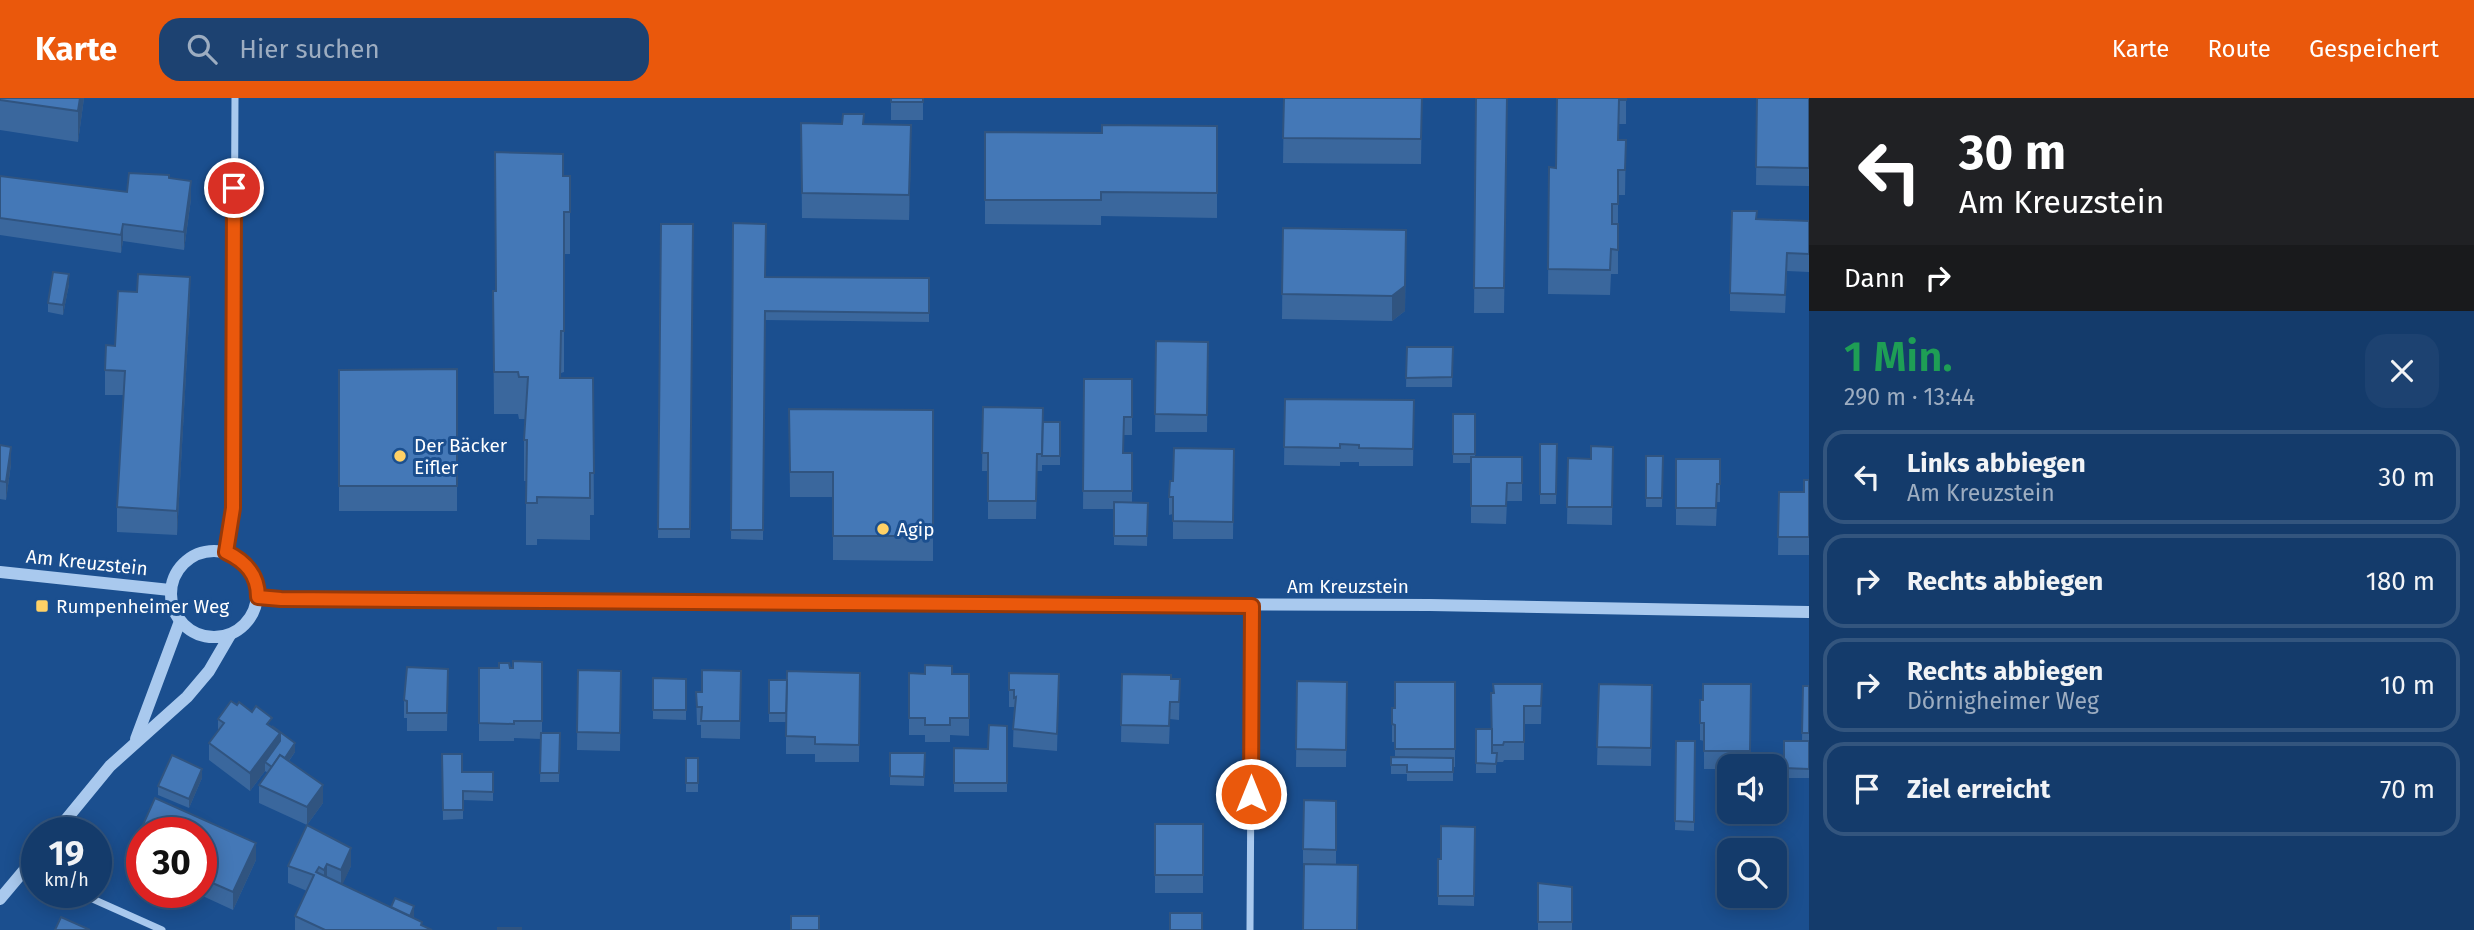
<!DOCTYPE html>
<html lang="de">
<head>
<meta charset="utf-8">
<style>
	:root { --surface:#143b6b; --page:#1d4271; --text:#f1f3f6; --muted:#9dadc1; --line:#33557e; --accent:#ea580c }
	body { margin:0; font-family:"Fira Sans",sans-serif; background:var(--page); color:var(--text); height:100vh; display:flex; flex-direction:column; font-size:26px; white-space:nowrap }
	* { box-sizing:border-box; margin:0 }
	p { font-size:23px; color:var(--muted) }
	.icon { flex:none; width:38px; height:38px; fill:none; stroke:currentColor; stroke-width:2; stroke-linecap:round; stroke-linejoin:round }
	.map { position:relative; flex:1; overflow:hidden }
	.side { display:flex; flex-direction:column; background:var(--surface); width:665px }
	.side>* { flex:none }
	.top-card { background:#202124; color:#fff; overflow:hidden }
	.controls { position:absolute; left:1717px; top:656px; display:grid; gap:14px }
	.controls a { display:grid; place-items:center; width:70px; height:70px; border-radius:14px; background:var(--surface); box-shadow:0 4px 18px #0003,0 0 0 2px var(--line); font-size:35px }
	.speed { position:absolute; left:21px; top:719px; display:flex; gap:14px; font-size:35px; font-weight:700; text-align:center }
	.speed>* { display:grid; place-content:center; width:91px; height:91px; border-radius:50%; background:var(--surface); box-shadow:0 4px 18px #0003,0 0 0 2px var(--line); line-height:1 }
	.speed small { font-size:18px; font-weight:400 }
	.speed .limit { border:10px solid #d22; background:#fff; color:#111 }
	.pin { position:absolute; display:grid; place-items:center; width:60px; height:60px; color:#fff; margin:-30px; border:4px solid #fff; border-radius:50%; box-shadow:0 2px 7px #0007 }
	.me { position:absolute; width:77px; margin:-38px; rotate:0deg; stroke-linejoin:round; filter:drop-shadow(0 0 5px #0008) }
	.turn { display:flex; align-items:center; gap:24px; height:147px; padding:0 35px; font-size:32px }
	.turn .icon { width:91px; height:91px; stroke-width:2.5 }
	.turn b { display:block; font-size:49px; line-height:60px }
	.then { display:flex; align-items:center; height:66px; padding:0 35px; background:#0003; gap:14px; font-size:26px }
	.round { display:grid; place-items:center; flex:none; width:74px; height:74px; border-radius:21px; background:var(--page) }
	.head { display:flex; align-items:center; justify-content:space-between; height:119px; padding:0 35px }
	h1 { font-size:42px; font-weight:600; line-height:52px; color:#1e9e55 }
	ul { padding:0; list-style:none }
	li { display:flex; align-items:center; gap:21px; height:94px; margin:0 14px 10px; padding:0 21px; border:4px solid var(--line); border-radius:21px }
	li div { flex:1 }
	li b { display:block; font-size:26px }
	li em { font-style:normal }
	header { display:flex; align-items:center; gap:42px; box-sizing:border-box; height:98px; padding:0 35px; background:var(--accent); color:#fff }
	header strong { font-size:33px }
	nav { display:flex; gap:38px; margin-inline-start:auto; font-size:24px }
	.search { width:490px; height:63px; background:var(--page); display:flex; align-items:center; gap:18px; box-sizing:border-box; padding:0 24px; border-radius:21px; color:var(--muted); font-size:26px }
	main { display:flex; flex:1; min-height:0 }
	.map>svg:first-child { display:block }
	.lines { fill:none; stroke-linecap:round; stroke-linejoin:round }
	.minor { stroke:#a9c9ee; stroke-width:7 }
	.tertiary { stroke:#a9c9ee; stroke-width:12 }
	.wall { fill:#3a679d }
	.shaded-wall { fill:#305480 }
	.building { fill:#4478b7; stroke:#305480; stroke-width:2 }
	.route-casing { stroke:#983908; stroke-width:18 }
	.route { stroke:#ea580c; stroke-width:12 }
	.poi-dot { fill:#ffd166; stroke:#1b4f8f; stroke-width:2.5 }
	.labels { text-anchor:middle; stroke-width:6; stroke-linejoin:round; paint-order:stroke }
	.poi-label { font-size:19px; fill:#fff; stroke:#1b4f8f; text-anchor:start }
	.street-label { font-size:19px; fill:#fff; stroke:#1b4f8f }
</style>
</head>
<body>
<header>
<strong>Karte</strong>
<div class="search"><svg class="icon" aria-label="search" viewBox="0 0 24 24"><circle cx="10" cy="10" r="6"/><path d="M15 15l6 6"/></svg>Hier suchen</div>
<nav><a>Karte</a><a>Route</a><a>Gespeichert</a></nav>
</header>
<main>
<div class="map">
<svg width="1809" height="832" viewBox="0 0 1809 832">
	<rect width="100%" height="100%" fill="#1b4f8f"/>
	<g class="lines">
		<!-- minor -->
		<g class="minor">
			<polyline points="226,454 233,410 235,0"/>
			<polyline points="25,771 37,776"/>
			<polyline points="77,794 162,832"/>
			<polyline points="1250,832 1252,508"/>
		</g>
		<!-- tertiary -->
		<g class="tertiary">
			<circle cx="214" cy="496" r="43"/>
			<polyline points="0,474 170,492"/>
			<polyline points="258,499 281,501 700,505 1430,507 1809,514"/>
			<polyline points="136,641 180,523"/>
			<polyline points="55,735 110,668 187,599 209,573 230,537"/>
			<polyline points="0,801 37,757"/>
		</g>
	</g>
	<!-- wall -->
	<g class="wall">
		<polygon points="0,0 84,0 78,44 0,32"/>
		<rect x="891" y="0" width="32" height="22"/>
		<polygon points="1284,0 1422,0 1421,66 1283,65"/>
		<polygon points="1476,0 1507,0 1504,215 1474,215"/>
		<polygon points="1557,0 1626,0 1626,26 1619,26 1619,42 1626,42 1625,97 1618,97 1618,176 1611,176 1610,197 1548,196 1549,69 1556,70"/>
		<polygon points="1757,0 1809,0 1809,88 1756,87"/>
		<polygon points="801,25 863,26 911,52 909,122 802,120"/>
		<polygon points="1217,28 1217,120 1101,118 1101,127 985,126 985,34 1102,35"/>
		<polygon points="0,78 127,94 169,80 191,101 184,152 123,143 121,155 0,137"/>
		<polygon points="563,78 570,78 570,156 564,156 564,274 561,275 561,280 593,280 594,417 590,417 590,442 537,441 537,447 526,447 526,383 524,383 524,342 525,321 519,321 518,316 494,316 493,193 496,193"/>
		<polygon points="1757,121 1809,123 1809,174 1787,173 1785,215 1730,213 1730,195"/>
		<polygon points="733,125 765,179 929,180 929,224 765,222 763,442 731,441"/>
		<polygon points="661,126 693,126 690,440 658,440"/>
		<polygon points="1283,130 1406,132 1405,213 1392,223 1282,221"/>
		<polygon points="69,186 63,217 48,214 48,205"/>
		<polygon points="190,204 177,437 117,434 117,409 124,297 105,297 105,272 115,248"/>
		<polygon points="1156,243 1208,244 1207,334 1155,334"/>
		<polygon points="1407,249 1453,249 1452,289 1406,289"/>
		<polygon points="457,271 457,413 339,413 339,272"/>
		<polygon points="1084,281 1132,281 1132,337 1124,337 1123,355 1132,355 1132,405 1148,405 1147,448 1114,447 1114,411 1083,411"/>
		<polygon points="1285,301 1414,302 1413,368 1359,368 1359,364 1340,364 1340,368 1284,367"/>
		<polygon points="983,309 1043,324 1060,324 1060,367 1042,367 1042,361 1042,373 1037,373 1036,421 988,421 988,373 982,373"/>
		<polygon points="789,311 933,312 933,463 833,462 833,399 790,399"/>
		<polygon points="1453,316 1475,316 1475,359 1522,359 1522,403 1507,403 1506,426 1471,425 1471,365 1453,365"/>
		<polygon points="1540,346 1557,346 1556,406 1540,406"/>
		<polygon points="0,347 11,366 6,402 0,401"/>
		<polygon points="1613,349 1612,427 1567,426 1568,360 1591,361"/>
		<polygon points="1234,351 1233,441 1173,441 1173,416 1169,417 1169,399 1173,383"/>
		<polygon points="1646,358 1663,358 1662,409 1646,409"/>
		<polygon points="1676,361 1720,361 1720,404 1717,404 1716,428 1676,427"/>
		<polygon points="1809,382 1809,457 1778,457 1779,394 1804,394"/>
		<polygon points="542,564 542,635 560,635 559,684 540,684 541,641 514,640 514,643 479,643 479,570 513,570"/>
		<polygon points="448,571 447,633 407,633 407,620 404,620 404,602"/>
		<polygon points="578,572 621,573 620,653 577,652"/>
		<polygon points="741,573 740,641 701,640 701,627 697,627 696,594 702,594"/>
		<polygon points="860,575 859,664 815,664 815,656 786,656 786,622 786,624 769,624 769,582 787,582"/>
		<polygon points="909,575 969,576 969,638 950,637 950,644 925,644 925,637 909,637"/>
		<polygon points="1009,575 1059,576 1057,653 1013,649 1014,609 1009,609"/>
		<polygon points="1122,576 1180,581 1179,622 1170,621 1169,646 1121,644"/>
		<polygon points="653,580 686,581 686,622 653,621"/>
		<polygon points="1297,583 1347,584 1346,669 1296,669"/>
		<polygon points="1455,584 1455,669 1453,669 1453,683 1407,683 1407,676 1391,676 1391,659 1395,659 1395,644 1392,644 1392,626 1395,610"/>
		<polygon points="1542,586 1541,626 1524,626 1524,662 1504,662 1503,664 1496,664 1496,675 1476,675 1476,631 1491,631"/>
		<polygon points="1599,586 1652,587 1651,668 1597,667"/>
		<polygon points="1751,586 1750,668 1729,668 1729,671 1704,671 1704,643 1700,642 1700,602 1703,602"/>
		<polygon points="1803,588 1809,588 1809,680 1784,680 1784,643 1802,643"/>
		<polygon points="218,621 272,628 295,654 289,663 323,705 307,727 259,705 259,687 268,675 265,673 250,693 209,662 209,645 218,633"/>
		<polygon points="1007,628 1007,694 954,694 954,650 988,651"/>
		<polygon points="1676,643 1695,643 1694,733 1675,732"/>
		<polygon points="890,655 925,655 924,688 890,687"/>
		<polygon points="442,656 462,674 493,674 493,703 463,702 463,721 443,722"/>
		<rect x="686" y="660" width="12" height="34"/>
		<polygon points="202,680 189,710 158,697 158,688"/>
		<polygon points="155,700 256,745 256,762 233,812 194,794 201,794 201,735 142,735 142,771 133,767 133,749"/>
		<polygon points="1336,703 1336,766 1303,769 1303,751"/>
		<rect x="1155" y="726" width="48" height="69"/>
		<polygon points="307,727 351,768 342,786 391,809 414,818 413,820 422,827 432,832 295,832 295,818 307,793 288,785 288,768"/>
		<polygon points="1475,729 1474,808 1438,807 1438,761 1441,761"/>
		<polygon points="1538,785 1572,789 1572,832 1538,832"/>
	</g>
	<!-- shaded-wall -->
	<g class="shaded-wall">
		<polygon points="80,0 84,0 78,44 78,13"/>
		<polygon points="911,27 911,52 909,122 909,97"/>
		<polygon points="191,83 191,101 184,152 184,134"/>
		<polygon points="123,126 123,143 121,155 121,137"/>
		<polygon points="1406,132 1405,213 1392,223 1392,198"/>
		<polygon points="69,176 69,186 63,217 63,207"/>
		<polygon points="190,179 190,204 177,437 177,413"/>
		<polygon points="11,349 11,366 6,402 6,384"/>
		<polygon points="280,635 280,653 265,664 265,673 250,693 250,675"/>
		<polygon points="295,645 295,654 276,681 276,672"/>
		<polygon points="202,671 202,680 189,710 189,701"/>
		<polygon points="323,687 323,705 307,727 307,709"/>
		<polygon points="256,745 256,762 233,812 233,794"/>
		<polygon points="351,750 351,768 341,790 341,772"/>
		<polygon points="327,766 327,783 324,789 324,772"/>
		<polygon points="414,808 414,818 407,832 406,825"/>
	</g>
	<!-- building -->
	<g class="building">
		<polygon points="0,0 80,0 78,13 0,2"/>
		<rect x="891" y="0" width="32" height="4"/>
		<polygon points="1284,0 1422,0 1421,41 1283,40"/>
		<polygon points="1476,0 1507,0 1504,190 1474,190"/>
		<polygon points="1557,0 1626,0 1626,2 1619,2 1618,42 1626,42 1625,72 1618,72 1618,106 1612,106 1612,126 1618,126 1618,152 1611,151 1610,172 1548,171 1549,69 1556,70"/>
		<polygon points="1757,0 1809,0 1809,70 1756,69"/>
		<polygon points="843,16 864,16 863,26 911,27 909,97 802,95 801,25 842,26"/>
		<polygon points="1102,27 1217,28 1217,95 1101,94 1101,102 985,102 985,34 1102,35"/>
		<polygon points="495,54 563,56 563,78 570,78 570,114 564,114 564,233 561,233 560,280 593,280 594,375 590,375 590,400 537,399 537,405 526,405 527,342 524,342 528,279 519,279 518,274 494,274 493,193 496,193"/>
		<polygon points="129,75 169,77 169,80 191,83 184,134 123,126 121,137 0,120 0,78 127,94"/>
		<polygon points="1732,113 1757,113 1756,121 1809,123 1809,156 1787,155 1785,197 1730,195"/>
		<polygon points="733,125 766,126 765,179 929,180 929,215 765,213 763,432 731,432"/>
		<polygon points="661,126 693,126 690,431 658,431"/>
		<polygon points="1283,130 1406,132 1405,188 1392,198 1282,196"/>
		<polygon points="53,174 69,176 63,207 48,205"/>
		<polygon points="138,176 190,179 177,413 117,409 125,273 105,272 106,247 115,248 118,193 137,194"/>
		<polygon points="1156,243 1208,244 1207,317 1155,316"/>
		<polygon points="1407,249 1453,249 1452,279 1406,280"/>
		<polygon points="457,271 457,388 339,388 339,272"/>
		<polygon points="1084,281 1132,281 1132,319 1124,319 1123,355 1132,355 1132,393 1083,393"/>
		<polygon points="1285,301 1414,302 1413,351 1359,350 1359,347 1340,346 1340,350 1284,349"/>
		<polygon points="983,309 1043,310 1042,356 1037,356 1036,403 988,403 988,355 982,355"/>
		<polygon points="789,311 933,312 933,438 833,438 833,374 790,374"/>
		<rect x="1453" y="316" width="22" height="40"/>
		<polygon points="1043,324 1060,324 1060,358 1042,358"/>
		<polygon points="1540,346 1557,346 1556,396 1540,396"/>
		<polygon points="0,347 11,349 6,384 0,383"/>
		<polygon points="1591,348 1613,349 1612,409 1567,409 1568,360 1591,361"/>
		<polygon points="1174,350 1234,351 1233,424 1173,423 1173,399 1169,399 1170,383 1173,383"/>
		<polygon points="1646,358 1663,358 1662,400 1646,400"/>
		<polygon points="1471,359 1522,359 1522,385 1507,385 1506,408 1471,408"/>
		<polygon points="1676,361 1720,361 1720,386 1717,386 1716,410 1676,410"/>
		<polygon points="1804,382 1809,382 1809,439 1778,439 1779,394 1804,394"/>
		<polygon points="1114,404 1148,405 1147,438 1114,438"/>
		<polygon points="513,563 542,564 542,623 514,623 514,626 479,625 479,570 499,570 499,565 509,565 510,570 513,570"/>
		<polygon points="925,567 952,568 952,576 969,576 969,620 950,620 950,627 925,627 925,620 909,620 909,575 925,576"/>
		<polygon points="407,569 448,571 447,615 407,615 407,603 404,602"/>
		<polygon points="578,572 621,573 620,635 577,634"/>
		<polygon points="702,572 741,573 740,623 701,623 702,609 697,609 696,594 702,594"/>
		<polygon points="787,573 860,575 859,647 815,646 815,639 786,638"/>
		<polygon points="1009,575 1059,576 1057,636 1013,631 1016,599 1014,600 1014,592 1009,592"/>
		<polygon points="1122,576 1171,577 1171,581 1180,581 1179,604 1170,604 1169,628 1121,627"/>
		<polygon points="653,580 686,581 686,612 653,612"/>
		<polygon points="769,582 787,582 786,615 769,615"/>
		<polygon points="1297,583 1347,584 1346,652 1296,651"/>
		<polygon points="1395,584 1455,584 1455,651 1395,651 1395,627 1392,626 1392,610 1395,610"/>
		<polygon points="1493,586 1542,586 1541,608 1524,608 1524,644 1504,644 1503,647 1492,647 1491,595 1494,595"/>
		<polygon points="1599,586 1652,587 1651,650 1597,649"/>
		<polygon points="1703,586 1751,586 1750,653 1704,653 1704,625 1700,625 1700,602 1703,602"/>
		<polygon points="1803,588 1809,588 1809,635 1802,635"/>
		<polygon points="231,603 237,607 239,604 252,614 256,608 272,620 267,626 280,635 250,675 209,645 224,625 218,621"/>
		<polygon points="989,627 1007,628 1007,685 954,685 954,650 988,651"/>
		<polygon points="272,628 295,645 285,660 280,657 272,669 265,664 280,643 280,635"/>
		<polygon points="1476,631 1492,631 1492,655 1497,655 1496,666 1476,665"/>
		<polygon points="541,635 560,635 559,675 540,675"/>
		<polygon points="1676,643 1695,643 1694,724 1675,723"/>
		<polygon points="1784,643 1809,643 1809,671 1784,670"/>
		<polygon points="890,655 925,655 924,679 890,678"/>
		<polygon points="442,656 462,656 462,674 493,674 493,694 463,693 463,712 443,712"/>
		<polygon points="172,657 202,671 189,701 158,688"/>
		<polygon points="280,657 323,687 307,709 259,687"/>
		<polygon points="1391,659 1453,660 1453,674 1407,674 1407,667 1391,667"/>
		<rect x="686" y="660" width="12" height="25"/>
		<polygon points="155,700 256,745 233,794 201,780 201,735 142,735 142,753 133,749"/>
		<polygon points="1304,702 1336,703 1336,752 1303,751"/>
		<rect x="1155" y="726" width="48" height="51"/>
		<polygon points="307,727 351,750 341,772 327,766 324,772 319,769 316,774 422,824 421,827 432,832 325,832 295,818 314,777 288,768"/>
		<polygon points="1441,728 1475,729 1474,798 1438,798 1438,761 1441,761"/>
		<polygon points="1304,766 1358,767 1357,832 1303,832"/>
		<polygon points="1538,785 1572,789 1572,824 1538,824"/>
		<polygon points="395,800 414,808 410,818 391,809"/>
		<rect x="1170" y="815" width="32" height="17"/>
		<rect x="791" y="818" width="28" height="14"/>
		<polygon points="61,819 90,832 55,832"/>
		<rect x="498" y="830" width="23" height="2"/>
	</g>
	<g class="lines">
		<!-- route casing -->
		<g class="route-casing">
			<path id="route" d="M234 90 233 410 226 454C245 463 258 476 258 499L281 501 1252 508 1251 696"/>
		</g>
		<!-- route -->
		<use href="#route" class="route"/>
	</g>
	<!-- markers -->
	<g class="poi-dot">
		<circle cx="400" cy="358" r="7"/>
		<circle cx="883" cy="431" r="7"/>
		<rect x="35" y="501" width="14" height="14" rx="3.5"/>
	</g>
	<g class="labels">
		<!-- poi labels -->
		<g class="poi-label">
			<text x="414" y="354">Der Bäcker<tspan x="414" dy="22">Eifler</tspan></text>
			<text x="897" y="438">Agip</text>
			<text x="56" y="515">Rumpenheimer Weg</text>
		</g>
		<!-- street labels -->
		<g class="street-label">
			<text transform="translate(87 464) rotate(6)" y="7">Am Kreuzstein</text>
			<text x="1348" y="495">Am Kreuzstein</text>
		</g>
	</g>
</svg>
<div class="controls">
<a><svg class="icon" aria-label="sound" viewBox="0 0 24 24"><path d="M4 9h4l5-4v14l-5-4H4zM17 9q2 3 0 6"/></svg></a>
<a><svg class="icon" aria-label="search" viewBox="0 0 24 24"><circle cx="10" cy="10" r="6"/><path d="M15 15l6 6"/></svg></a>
</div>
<div class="speed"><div>19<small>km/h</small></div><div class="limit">30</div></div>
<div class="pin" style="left:234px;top:90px;background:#d93025"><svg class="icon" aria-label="arrive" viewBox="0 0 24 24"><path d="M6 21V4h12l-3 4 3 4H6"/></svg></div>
<svg class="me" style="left:1251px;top:696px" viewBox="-20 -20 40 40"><circle r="17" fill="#ea580c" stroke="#fff" stroke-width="3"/><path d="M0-11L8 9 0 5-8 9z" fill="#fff"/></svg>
</div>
<section class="side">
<div class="top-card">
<div class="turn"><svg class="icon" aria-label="left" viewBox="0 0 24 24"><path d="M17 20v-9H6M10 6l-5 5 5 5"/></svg><div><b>30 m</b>Am Kreuzstein</div></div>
<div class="then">Dann<svg class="icon" aria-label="right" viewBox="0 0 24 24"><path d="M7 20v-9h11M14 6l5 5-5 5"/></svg></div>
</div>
<div class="head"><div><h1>1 Min.</h1><p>290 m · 13:44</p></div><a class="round"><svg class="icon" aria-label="close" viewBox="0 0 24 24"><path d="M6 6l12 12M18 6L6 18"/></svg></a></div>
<ul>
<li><svg class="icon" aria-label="left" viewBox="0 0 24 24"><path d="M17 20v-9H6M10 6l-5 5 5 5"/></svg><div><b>Links abbiegen</b><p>Am Kreuzstein</p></div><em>30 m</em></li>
<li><svg class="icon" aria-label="right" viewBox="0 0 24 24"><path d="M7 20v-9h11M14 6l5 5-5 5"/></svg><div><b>Rechts abbiegen</b></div><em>180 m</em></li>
<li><svg class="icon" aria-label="right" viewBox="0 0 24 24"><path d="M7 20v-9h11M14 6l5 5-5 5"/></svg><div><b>Rechts abbiegen</b><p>Dörnigheimer Weg</p></div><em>10 m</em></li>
<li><svg class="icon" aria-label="arrive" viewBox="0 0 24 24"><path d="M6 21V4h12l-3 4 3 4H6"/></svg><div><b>Ziel erreicht</b></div><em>70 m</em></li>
</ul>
</section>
</main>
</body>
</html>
